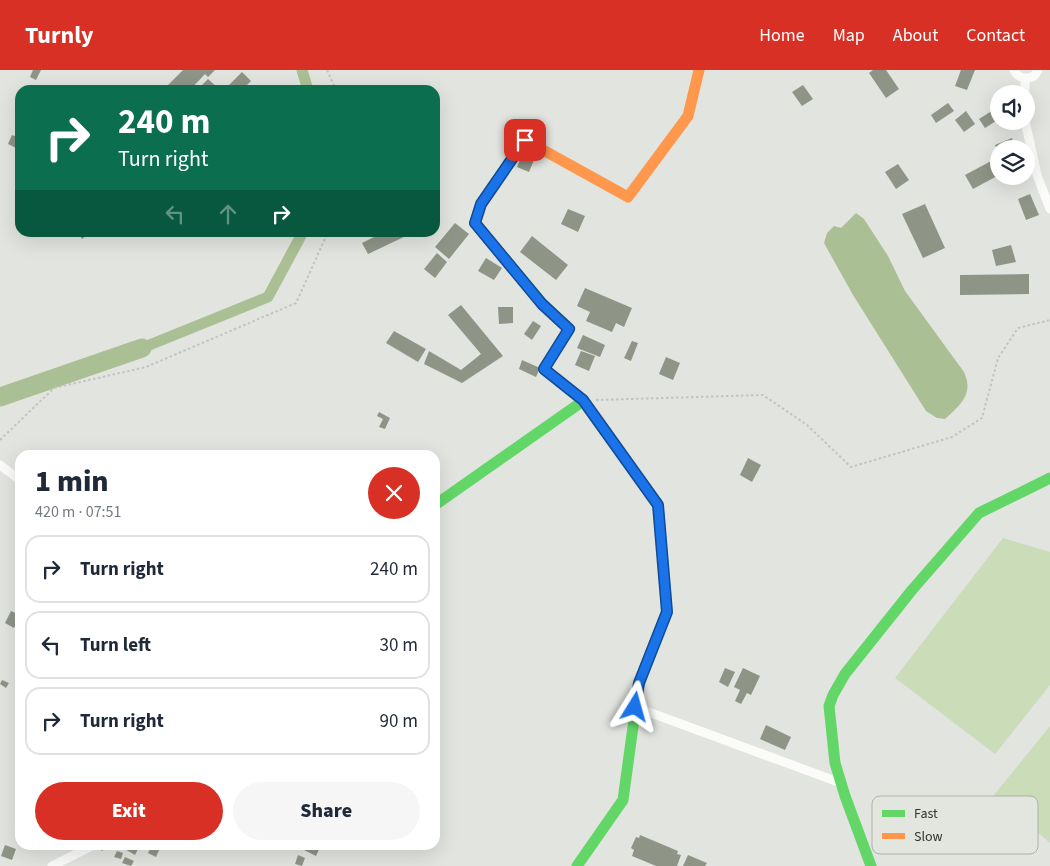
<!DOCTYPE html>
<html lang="en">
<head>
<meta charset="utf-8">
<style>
	:root { --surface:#fff; --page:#f6f6f7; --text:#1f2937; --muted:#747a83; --line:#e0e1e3; --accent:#d93025 }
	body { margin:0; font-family:"Source Sans 3",sans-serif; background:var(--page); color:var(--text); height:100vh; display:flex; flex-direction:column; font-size:19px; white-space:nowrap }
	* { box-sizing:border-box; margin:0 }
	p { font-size:16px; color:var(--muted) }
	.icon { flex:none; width:28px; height:28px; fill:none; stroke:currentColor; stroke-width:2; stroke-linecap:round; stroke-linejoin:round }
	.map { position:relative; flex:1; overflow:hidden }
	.panel { position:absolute; left:15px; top:380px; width:425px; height:400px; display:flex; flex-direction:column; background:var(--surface); border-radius:15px; box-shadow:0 5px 20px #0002 }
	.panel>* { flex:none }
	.guide { position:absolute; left:15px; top:15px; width:425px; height:152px; border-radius:15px; box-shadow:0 5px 20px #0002; background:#0b6e4f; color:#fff; overflow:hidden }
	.fabs { position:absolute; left:990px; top:15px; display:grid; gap:10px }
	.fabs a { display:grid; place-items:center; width:45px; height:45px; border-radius:50%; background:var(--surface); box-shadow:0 5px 20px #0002; font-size:25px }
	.pin { position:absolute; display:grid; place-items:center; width:42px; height:42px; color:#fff; margin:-21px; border-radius:10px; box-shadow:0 2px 8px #0006 }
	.me { position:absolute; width:55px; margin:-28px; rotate:8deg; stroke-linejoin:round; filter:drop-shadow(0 0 4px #0008) }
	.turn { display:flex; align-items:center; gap:18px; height:105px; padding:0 20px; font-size:22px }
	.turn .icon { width:65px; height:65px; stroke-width:2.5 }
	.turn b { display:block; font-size:35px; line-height:42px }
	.lanes { display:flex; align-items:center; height:48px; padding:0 20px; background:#0003; justify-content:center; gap:25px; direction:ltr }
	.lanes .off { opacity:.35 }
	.round { display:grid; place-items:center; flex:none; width:52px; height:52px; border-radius:26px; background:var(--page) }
	.summary { display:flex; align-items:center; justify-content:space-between; height:85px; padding:0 20px }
	h1 { font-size:30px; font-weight:800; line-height:38px }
	.primary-button { display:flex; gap:10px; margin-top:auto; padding:10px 20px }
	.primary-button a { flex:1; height:58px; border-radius:30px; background:var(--accent); color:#fff; font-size:20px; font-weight:800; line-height:58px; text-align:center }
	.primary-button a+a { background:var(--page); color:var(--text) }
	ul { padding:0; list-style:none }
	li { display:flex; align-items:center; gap:15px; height:68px; margin:0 10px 8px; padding:0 10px; border:2px solid var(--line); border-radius:15px }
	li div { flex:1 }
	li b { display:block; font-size:19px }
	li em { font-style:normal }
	header { display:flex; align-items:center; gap:30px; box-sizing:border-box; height:70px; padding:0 25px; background:var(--accent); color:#fff }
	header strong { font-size:24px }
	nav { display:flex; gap:28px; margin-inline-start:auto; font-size:18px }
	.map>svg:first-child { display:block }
	.green { fill:#cadcb8 }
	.water { fill:#aac094 }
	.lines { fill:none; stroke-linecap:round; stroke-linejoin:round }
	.canal { stroke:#aac094; stroke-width:11 }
	.river { stroke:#aac094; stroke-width:19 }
	.building { fill:#8e9587 }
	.path { stroke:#c3c3c2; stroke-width:2; stroke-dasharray:2.5 2.5; stroke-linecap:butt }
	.street { stroke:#fbfbfa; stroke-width:9 }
	.fast { stroke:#63d668; stroke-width:11 }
	.slow { stroke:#ff974d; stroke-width:11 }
	.route-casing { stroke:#114b97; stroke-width:12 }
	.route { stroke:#1a73e8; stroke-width:9 }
	.key { fill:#e2e6de; stroke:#aeb1aa; stroke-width:1 }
	.key-label { font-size:14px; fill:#333532 }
</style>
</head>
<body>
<header>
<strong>Turnly</strong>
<nav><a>Home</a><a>Map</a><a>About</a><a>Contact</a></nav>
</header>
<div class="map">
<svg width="1050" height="796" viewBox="0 0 1050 796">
	<rect width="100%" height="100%" fill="#e2e4e0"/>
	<!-- green -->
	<g class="green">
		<polygon points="1003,468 1050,482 1050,615 995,684 895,608"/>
		<polygon points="1050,656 1050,773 994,725"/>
	</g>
	<!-- water -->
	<path class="water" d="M856 143 864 149 888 186 905 221 964 302C974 324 961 334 945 349L937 348 926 341 853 225 824 173 827 163 834 156 841 158Z"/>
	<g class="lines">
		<!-- canal -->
		<g class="canal">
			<polyline points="302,0 308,20"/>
			<polyline points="142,278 268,227 303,162"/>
		</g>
		<!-- river -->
		<polyline class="river" points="0,327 142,278"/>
	</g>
	<!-- building -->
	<g class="building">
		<polygon points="33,0 41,0 36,10 30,7"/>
		<polygon points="183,0 215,0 208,7 205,4 190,20 163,20"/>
		<polygon points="873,0 886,0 899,19 886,28 869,3"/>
		<polygon points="961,0 975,0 967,20 955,16"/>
		<polygon points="242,2 251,11 242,20 234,20 229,15"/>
		<polygon points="208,9 218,18 216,20 205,20 201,16"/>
		<polygon points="803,15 813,29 802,36 792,22"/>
		<polygon points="948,33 954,41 936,53 931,45"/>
		<polygon points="998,37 999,49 985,58 979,49"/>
		<polygon points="966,41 975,54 964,62 955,50"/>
		<polygon points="12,65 20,68 20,80 8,74"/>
		<polygon points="1012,68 1016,79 999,79 999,85 995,75"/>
		<polygon points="522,85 534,90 529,102 517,97"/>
		<polygon points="993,90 999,100 999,105 973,119 965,105"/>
		<polygon points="898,94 909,110 896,119 885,102"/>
		<polygon points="1030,124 1039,145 1026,150 1018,129"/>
		<polygon points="925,134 945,178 923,188 902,144"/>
		<polygon points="568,139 585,146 578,162 561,154"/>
		<polygon points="455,153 469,164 449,189 435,177"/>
		<polygon points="77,162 83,162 86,166 82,169"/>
		<polygon points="384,162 405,162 406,166 368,184 362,173"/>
		<polygon points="532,166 568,195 556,210 520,182"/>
		<polygon points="1011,175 1016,192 996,196 992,180"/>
		<polygon points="437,183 447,192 435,208 424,199"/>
		<polygon points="486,188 502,198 494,210 478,201"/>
		<polygon points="1029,204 1029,224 960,225 960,205"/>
		<polygon points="585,218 632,238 624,257 616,253 612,262 586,251 590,242 577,236"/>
		<polygon points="461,235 503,286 462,313 424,294 429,281 461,300 481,284 448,245"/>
		<polygon points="498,237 513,237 513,253 499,254"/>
		<polygon points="533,251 541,256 532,270 524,264"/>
		<polygon points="394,261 426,279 418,292 386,273"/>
		<polygon points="583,265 605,275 600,287 577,278"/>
		<polygon points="632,271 638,273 631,291 624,288"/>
		<polygon points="581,281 595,286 589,301 575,295"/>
		<polygon points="666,287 680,293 673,310 659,304"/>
		<polygon points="522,290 540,298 536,307 519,299"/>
		<polygon points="379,342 390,348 385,359 379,357 383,349 377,346"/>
		<polygon points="748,388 761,395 752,412 740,405"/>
		<polygon points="11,541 20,545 14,558 5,553"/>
		<polygon points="725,598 735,602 728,617 719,612"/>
		<polygon points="743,598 760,606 751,625 747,623 741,634 735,631 740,620 734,617"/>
		<polygon points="2,610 9,613 6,618 0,614"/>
		<polygon points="766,655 791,667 785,680 760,669"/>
		<polygon points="640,765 678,781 677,784 681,785 677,796 656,796 632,786 634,780 631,778 636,767 639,768"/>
		<polygon points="5,775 16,779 12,790 1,786"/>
		<polygon points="97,775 105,775 107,777 102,781"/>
		<polygon points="124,775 131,775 138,779 135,785 123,778"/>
		<polygon points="152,775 160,778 156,787 148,783"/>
		<polygon points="305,775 321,775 316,786 302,779"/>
		<polygon points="117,781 123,783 121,789 114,787"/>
		<polygon points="298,785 305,788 302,796 295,794"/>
		<polygon points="688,785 707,793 705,796 683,796"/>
		<polygon points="125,787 134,791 131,796 122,793"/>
	</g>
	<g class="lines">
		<!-- path -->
		<g class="path">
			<polyline points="327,0 336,20"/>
			<polyline points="596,330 763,325 807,355 851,397 952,367 982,348 998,288 1018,258 1050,250"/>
			<polyline points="0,370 54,318 146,297 296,233 328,162"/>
		</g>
		<!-- street -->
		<g class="street">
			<path d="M1014 0C1018 8 1026 10 1034 6L1038 0"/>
			<polyline points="1025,9 1025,24"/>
			<polyline points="1025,51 1037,105 1050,139"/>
			<polyline points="0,395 20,410"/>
			<polyline points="635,637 841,713"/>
			<polyline points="52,796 94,775"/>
		</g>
		<!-- fast -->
		<g class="fast">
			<polyline points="435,435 583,331 544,299 569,259 542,233 500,183"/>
			<polyline points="577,796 623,730 639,613 667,541 658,435 583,331"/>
			<polyline points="871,796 845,726 835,693 829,636 833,625 845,604 912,520 979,443 1050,408"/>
		</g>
		<!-- slow -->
		<polyline class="slow" points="500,183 475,153 481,135 525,70 628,127 688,46 699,0"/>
	</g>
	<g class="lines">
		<!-- route casing -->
		<g class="route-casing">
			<polyline id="route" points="525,70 481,134 475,153 542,234 569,259 544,299 583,330 658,435 667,542 639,613 635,637"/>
		</g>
		<!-- route -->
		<use href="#route" class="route"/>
	</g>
	<!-- legend -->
	<rect x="872" y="726" width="166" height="58" rx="8" class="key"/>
	<rect x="882" y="740" width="23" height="7" fill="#63d668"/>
	<rect x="882" y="763" width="23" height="6" fill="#ff974d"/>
	<g class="key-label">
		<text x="914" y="748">Fast</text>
		<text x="914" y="771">Slow</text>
	</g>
</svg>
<div class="fabs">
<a><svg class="icon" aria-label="sound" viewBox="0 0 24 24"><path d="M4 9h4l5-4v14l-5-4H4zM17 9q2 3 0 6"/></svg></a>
<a><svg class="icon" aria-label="layers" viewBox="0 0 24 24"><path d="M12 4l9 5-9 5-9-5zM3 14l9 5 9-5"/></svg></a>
</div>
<div class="pin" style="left:525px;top:70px;background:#d93025"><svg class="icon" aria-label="arrive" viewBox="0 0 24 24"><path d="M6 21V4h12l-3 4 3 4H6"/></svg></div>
<svg class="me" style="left:635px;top:637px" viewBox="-20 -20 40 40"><path d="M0-17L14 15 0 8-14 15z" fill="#1a73e8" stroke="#fff" stroke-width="4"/></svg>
<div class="guide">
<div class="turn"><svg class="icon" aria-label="right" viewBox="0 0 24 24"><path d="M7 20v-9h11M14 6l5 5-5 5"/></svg><div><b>240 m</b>Turn right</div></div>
<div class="lanes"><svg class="icon off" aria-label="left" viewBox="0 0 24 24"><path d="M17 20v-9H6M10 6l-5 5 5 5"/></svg><svg class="icon off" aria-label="ahead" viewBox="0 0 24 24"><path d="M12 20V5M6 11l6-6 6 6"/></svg><svg class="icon" aria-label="right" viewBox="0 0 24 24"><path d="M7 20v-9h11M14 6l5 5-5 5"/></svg></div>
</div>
<section class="panel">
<div class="summary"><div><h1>1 min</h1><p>420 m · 07:51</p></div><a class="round" style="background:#d93025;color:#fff"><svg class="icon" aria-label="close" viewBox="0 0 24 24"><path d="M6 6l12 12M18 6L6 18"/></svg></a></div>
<ul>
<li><svg class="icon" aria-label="right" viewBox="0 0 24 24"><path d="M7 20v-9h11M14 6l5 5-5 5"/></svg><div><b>Turn right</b></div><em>240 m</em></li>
<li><svg class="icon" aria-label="left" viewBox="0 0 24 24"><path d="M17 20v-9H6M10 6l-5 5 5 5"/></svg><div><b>Turn left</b></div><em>30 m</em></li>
<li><svg class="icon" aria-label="right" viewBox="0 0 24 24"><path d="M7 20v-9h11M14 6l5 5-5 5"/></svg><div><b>Turn right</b></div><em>90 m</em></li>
</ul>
<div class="primary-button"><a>Exit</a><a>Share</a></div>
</section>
</div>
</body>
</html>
